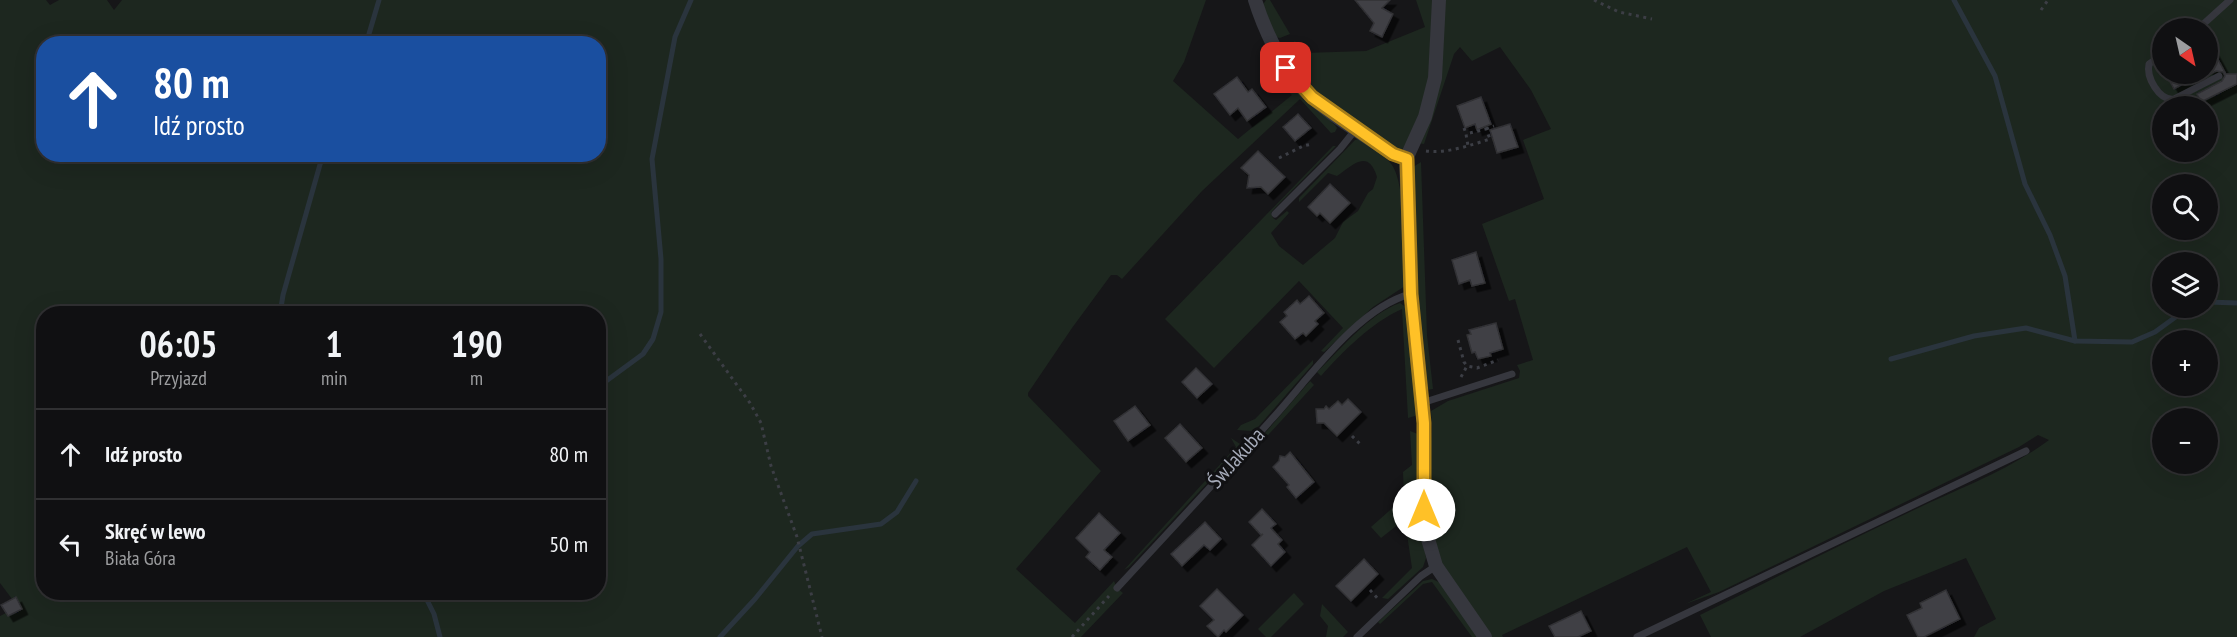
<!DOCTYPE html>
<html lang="pl">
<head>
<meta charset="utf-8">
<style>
	:root { --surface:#101012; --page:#1e1e20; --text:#f1f3f6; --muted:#9c9d9f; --line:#303032 }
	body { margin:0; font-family:"PT Sans Narrow",sans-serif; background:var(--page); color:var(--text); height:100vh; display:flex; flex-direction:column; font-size:22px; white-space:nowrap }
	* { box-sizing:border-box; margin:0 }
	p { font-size:20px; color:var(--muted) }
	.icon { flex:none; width:33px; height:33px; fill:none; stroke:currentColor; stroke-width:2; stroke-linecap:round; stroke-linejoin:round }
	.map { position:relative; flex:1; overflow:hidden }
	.drawer { position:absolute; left:36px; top:306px; width:570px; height:294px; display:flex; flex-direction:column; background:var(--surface); border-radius:24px; box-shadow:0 6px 24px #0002,0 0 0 2px var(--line) }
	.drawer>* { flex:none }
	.hud { position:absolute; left:36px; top:36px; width:570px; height:126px; border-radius:24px; box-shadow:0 6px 24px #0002,0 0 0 2px var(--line); background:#1a4fa0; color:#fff; overflow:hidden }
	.needle { width:39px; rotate:146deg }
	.controls { position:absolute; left:2152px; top:18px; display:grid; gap:12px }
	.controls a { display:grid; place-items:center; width:66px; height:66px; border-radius:50%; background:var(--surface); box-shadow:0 6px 24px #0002,0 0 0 2px var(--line); font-size:30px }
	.pin { position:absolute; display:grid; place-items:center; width:51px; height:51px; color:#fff; margin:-26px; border-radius:12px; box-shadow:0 3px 9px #0006 }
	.me { position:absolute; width:66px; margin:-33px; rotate:0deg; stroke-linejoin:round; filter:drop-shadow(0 0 4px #0008) }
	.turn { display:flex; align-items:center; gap:21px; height:126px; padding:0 18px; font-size:27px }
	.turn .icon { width:78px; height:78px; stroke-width:2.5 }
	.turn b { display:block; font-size:42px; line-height:51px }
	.eta { display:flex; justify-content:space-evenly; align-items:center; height:102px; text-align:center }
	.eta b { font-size:36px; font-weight:700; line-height:42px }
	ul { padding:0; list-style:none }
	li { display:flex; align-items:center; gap:18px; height:90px; padding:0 18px; border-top:2px solid var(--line) }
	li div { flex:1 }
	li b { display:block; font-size:22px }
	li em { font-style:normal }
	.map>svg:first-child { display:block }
	.green { fill:#1d271f; fill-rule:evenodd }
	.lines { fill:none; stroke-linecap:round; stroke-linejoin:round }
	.stream { stroke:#2a343d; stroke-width:5 }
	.building { fill:#404045; stroke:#303034; stroke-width:1.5; filter:url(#shadow) }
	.path { stroke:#3c3e45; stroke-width:3; stroke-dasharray:3 4.5; stroke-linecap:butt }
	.lane { stroke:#36373e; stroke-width:7 }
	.street { stroke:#36373e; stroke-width:14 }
	.route-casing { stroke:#a67d19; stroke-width:15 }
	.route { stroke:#ffc127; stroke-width:10 }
	.labels { text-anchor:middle; stroke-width:6; stroke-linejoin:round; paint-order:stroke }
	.street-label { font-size:21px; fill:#a6abb9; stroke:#111113 }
</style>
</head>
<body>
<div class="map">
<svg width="2237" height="637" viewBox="0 0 2237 637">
	<defs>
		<filter id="shadow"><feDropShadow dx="5.5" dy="5.5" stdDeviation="0" flood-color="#0009"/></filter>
	</defs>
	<rect width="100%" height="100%" fill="#161618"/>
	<!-- green -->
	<g class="green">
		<path d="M0 0H46L50 5 59 0H107L114 10 122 0H1206L1184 62 1173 81 1238 139 1292 95 1287 90 1282 91C1288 87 1291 88 1297 91L1335 125 1337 128 1335 132 1331 133 1300 99 1202 191 1122 279 1117 275H1111L1072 328 1028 393V396L1101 471 1016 569 1075 623 1114 581 1117 588 1123 593 1081 637H0V616L14 609 15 603 0 583ZM44 44H598V154H44ZM44 314H598V592H44Z"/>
		<polygon points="1266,0 1270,0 1290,34 1280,38 1276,37 1262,6"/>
		<path d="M1416 0H2237V637H1974L1979 628 1996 619 1966 558 1884 591 1800 637H1711L1700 615C1771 580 1842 544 1914 510 1960 488 2008 471 2049 440L2038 435 2019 447 1719 592 1685 604 1711 592 1687 547 1502 635 1503 637H1491L1441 565 1432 538 1428 479 1432 429 1431 411 1448 401 1519 378 1520 371 1517 365 1533 360 1515 299 1509 301 1482 224 1544 199 1523 140 1551 129 1531 90 1500 47 1472 61 1460 47 1454 54 1424 144 1410 142 1401 150 1397 149C1359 124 1303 96 1285 54L1286 48 1295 41 1304 53 1366 51 1425 27ZM2163 28H2208V74H2163ZM2163 106H2208V152H2163ZM2163 184H2208V230H2163ZM2163 262H2208V308H2163ZM2163 340H2208V386H2163ZM2163 418H2208V464H2163Z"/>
		<path d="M1359 139C1371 147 1384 154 1392 165 1406 185 1405 260 1405 286L1373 307 1324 352 1321 351 1343 328 1299 281 1214 368 1165 319 1333 146H1336L1274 209 1271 213 1273 218 1276 220 1287 211 1289 213 1271 233 1279 246 1303 265 1335 238 1343 222 1358 211 1368 193 1373 189 1377 177C1368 147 1351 167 1337 176L1328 173 1299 202V198L1355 140Z"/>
		<polygon points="1421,162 1427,335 1433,389 1426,390 1417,292 1410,169"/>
		<path d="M1400 303 1407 308 1418 413 1415 416 1408 418 1402 309C1371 323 1343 351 1321 376L1317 372C1340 350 1369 314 1400 303Z"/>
		<polygon points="1313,360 1313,364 1259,426 1251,431 1237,430 1241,425 1255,419"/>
		<polygon points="1310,381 1314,385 1258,446 1259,440"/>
		<polygon points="1410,431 1418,434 1420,526 1426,558 1423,567 1388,599 1382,598 1412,568 1405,521 1403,472 1412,465"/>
		<polygon points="1231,438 1240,444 1239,449 1129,567 1124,570 1236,447"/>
		<polygon points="1397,504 1400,523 1381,538 1371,527"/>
		<polygon points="1432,579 1441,583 1481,637 1472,637 1432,582 1423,584 1380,624 1378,622 1423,581"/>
		<polygon points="1294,593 1304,604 1271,637 1266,637 1258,629"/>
		<polygon points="1322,604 1348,632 1343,637 1326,637 1328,626 1320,616"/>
	</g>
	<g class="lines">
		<!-- stream -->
		<g class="stream">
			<polyline points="1954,0 1995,76 2025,184 2050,235 2065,276 2075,341"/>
			<polyline points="366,44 379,0"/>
			<polyline points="2208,302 2237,303"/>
			<polyline points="280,314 283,295 323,154"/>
			<polyline points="1891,359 1974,336 2026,328 2075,341 2132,342 2155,332 2177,316 2195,308"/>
			<polyline points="598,387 643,354 653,339 661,312 661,259 652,159 675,37 691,0"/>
			<polyline points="423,592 434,614 440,637"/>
			<polyline points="720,637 755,599 798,546 812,534 881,524 897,512 916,481"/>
		</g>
	</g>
	<!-- building -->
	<g class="building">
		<polygon points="1355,0 1390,0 1382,8 1393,14 1382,37 1370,31 1374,23"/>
		<polygon points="2208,41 2226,74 2237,74 2237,84 2201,102 2197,94 2222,81 2225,76 2223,72 2216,71 2192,84 2190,80 2174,89 2166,74 2208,74"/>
		<polygon points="1237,77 1248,92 1252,89 1266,107 1247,121 1238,108 1230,115 1214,94"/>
		<polygon points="1481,97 1491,124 1477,130 1475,124 1465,128 1457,106"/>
		<polygon points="1298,114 1311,128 1295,141 1283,127"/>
		<polygon points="1510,124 1518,147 1497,153 1490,130"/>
		<polygon points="1258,151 1285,177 1268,194 1261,187 1247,188 1249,175 1241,168"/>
		<polygon points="1330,184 1350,203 1330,223 1320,213 1317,216 1308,207"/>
		<polygon points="1476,252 1485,283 1472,286 1470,280 1459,284 1452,260"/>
		<polygon points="1309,296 1324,313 1315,321 1318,324 1306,336 1303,333 1295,339 1280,322 1287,316 1284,312 1297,300 1300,304"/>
		<polygon points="1496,323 1503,349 1490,353 1491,356 1478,359 1475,352 1472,353 1467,335 1471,334 1469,330"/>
		<polygon points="1196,368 1212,384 1197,398 1182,382"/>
		<polygon points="1348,399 1361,412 1337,436 1324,423 1317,423 1316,409 1324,409 1326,406 1329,409 1338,401 1342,405"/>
		<polygon points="1135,406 1150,425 1128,441 1114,421"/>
		<polygon points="1180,424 1202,448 1186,462 1165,438"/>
		<polygon points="1290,452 1314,482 1296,498 1287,487 1289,485 1273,467 1279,461 1280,456 1285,457"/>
		<polygon points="1262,509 1276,524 1271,528 1282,540 1278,544 1285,552 1271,566 1252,545 1263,534 1261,535 1249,522"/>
		<polygon points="1099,513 1120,533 1104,550 1112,557 1100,570 1086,557 1090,552 1076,538"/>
		<polygon points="1205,522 1221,539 1210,550 1204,545 1182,566 1171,554"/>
		<polygon points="1364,559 1378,574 1351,601 1336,586"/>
		<polygon points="1217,589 1243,615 1226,632 1224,630 1218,637 1207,626 1214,620 1200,606"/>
		<polygon points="1946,590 1960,619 1924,637 1918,637 1907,615 1922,608 1920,603"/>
		<polygon points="16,597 22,609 8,616 1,605"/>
		<polygon points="1581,611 1591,631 1578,637 1555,637 1549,626"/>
	</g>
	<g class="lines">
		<!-- path -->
		<g class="path">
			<polyline points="1594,0 1619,12 1652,19"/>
			<polyline points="2041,10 2048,0"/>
			<polyline points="1464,128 1466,134"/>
			<polyline points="1486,129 1494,126"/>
			<path d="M1426 151C1446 154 1471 145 1490 139L1486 129 1466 134 1468 146"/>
			<polyline points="1279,158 1303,146 1312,144"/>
			<polyline points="700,334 750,403 761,423 771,466 797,537 822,637"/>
			<polyline points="1458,340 1464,362 1467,366"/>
			<polyline points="1461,377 1467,366 1477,368 1498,360"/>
			<polyline points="1352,436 1361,445"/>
			<polyline points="1370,590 1379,600"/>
			<polyline points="1072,637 1109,596"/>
		</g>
		<!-- lane -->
		<g class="lane">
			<polyline points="2199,28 2230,0"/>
			<path d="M2163 54 2149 64C2146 77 2159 101 2174 99L2219 76"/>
			<polyline points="1275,214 1340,149 1356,129"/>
			<polyline points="1422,403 1512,374"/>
			<path d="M1117 588C1169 532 1220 477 1271 420 1307 381 1358 307 1411 294"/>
			<polyline points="1357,637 1421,576 1436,566"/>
			<polyline points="1637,637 2026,451"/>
		</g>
		<!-- street -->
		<g class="street">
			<path d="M1255 0C1263 26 1281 66 1300 86 1326 113 1362 133 1393 154L1406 159"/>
			<polyline points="1439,0 1435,78 1425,117 1406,159 1411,294 1424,423 1424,510 1426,532 1436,566 1485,637"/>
		</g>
	</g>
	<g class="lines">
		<!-- route casing -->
		<g class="route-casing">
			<polyline id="route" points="1286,68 1312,97 1393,154 1407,159 1411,294 1424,423 1424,510"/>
		</g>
		<!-- route -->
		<use href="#route" class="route"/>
	</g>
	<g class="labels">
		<!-- street labels -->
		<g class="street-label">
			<text transform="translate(1236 458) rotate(-48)" y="7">Św.Jakuba</text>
		</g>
	</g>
</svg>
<div class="controls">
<a><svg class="needle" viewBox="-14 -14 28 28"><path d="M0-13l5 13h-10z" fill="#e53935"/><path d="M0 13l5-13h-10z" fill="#9c9d9f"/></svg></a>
<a><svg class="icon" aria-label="sound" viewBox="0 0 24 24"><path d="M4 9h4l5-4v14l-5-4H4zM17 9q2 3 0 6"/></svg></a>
<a><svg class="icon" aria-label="search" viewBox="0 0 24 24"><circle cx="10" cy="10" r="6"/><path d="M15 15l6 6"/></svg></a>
<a><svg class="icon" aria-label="layers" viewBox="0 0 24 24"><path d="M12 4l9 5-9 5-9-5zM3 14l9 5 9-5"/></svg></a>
<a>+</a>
<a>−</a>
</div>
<div class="pin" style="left:1286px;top:68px;background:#d93025"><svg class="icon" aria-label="arrive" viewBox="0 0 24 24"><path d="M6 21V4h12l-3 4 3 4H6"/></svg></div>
<svg class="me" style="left:1424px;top:510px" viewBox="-20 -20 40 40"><circle r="19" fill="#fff"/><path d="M0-13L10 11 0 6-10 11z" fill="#ffc127"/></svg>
<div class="hud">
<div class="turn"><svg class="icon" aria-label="ahead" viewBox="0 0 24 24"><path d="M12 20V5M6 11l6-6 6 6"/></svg><div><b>80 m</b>Idź prosto</div></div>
</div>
<section class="drawer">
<div class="eta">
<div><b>06:05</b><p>Przyjazd</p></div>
<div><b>1</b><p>min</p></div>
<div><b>190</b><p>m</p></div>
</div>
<ul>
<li><svg class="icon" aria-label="ahead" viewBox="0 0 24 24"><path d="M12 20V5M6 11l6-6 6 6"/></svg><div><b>Idź prosto</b></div><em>80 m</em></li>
<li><svg class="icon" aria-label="left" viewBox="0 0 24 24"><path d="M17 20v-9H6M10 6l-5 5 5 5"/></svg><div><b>Skręć w lewo</b><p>Biała Góra</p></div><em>50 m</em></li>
</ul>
</section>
</div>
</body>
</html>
